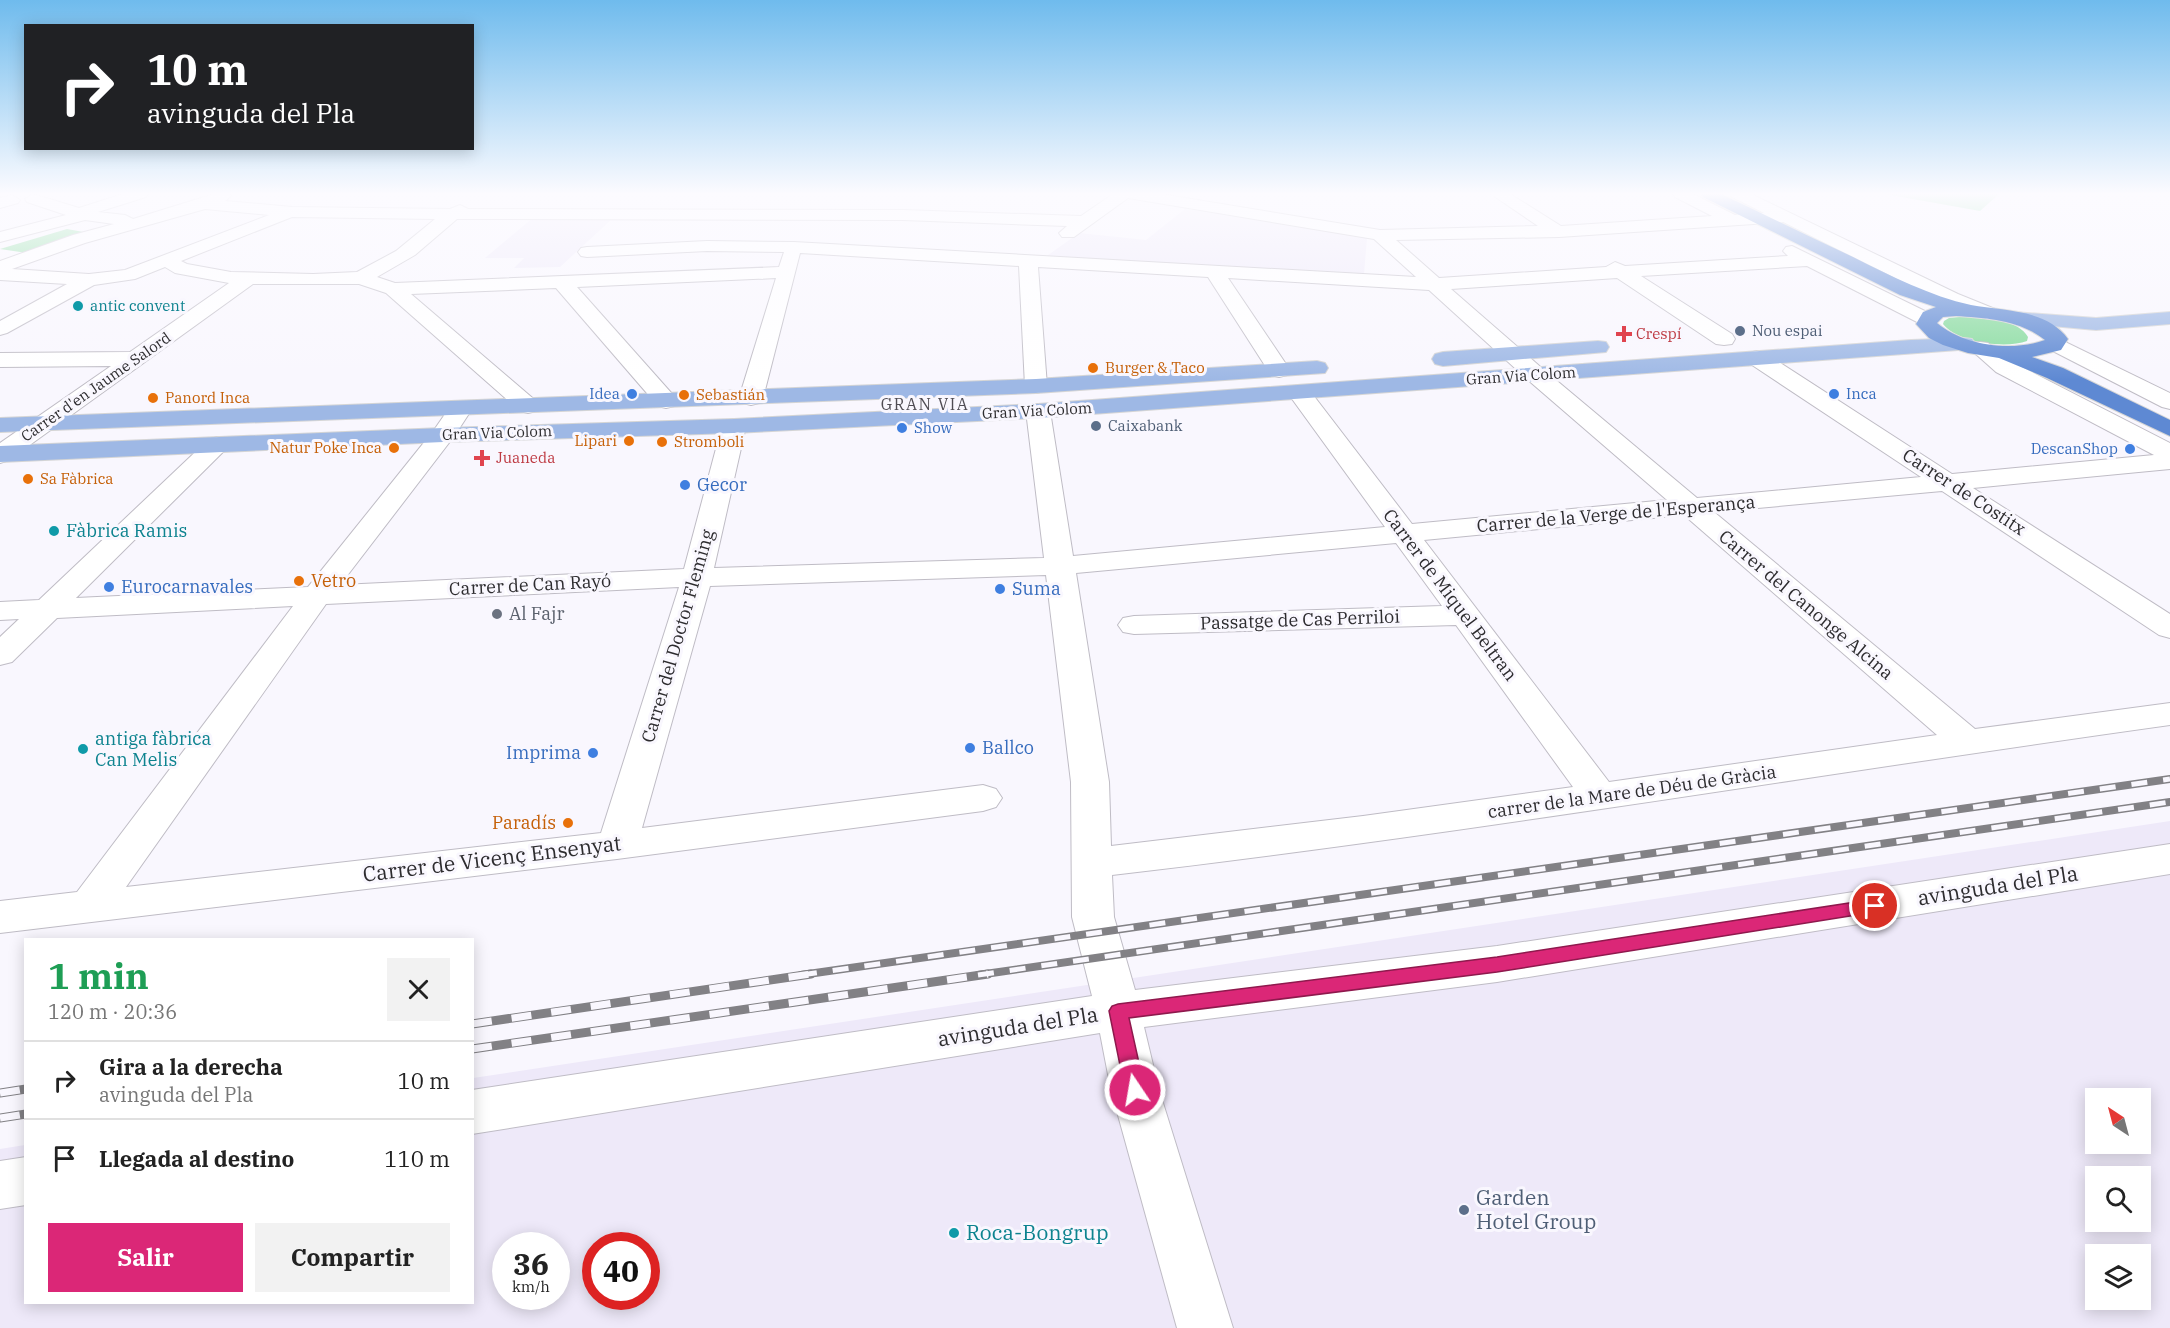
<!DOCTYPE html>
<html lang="es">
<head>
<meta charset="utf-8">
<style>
	:root { --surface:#fff; --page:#f2f2f2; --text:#222; --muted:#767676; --line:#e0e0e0; --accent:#db2777 }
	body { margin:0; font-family:"IBM Plex Serif",serif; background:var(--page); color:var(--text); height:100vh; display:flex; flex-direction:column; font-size:22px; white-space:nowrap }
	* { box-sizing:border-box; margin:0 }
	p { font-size:20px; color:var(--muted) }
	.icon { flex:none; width:33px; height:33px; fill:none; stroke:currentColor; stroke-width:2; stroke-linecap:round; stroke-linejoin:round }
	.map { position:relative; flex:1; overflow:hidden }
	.details { position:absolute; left:24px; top:938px; width:450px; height:366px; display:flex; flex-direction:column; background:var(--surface); border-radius:0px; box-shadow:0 3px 15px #0003 }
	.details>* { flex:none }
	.guide { position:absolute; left:24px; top:24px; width:450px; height:126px; border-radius:0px; box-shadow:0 3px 15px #0003; background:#202124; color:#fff; overflow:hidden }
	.needle { width:39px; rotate:324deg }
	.tools { position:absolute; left:2085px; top:1088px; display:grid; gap:12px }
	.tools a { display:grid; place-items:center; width:66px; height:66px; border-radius:0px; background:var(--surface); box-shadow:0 3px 15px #0003; font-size:30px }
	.speed { position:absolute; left:492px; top:1232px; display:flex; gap:12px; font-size:30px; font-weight:700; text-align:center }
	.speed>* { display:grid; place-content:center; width:78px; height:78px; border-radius:50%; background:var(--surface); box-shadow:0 3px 15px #0003; line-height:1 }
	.speed small { font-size:15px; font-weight:400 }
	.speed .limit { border:9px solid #d22; background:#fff; color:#111 }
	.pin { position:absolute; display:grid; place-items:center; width:51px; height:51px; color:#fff; margin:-26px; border:3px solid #fff; border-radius:50%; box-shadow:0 2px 6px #0007 }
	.me { position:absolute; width:66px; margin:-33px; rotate:348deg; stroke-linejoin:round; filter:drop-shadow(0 0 4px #0008) }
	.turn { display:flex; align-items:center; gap:21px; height:126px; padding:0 24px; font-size:27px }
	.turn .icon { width:78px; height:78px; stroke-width:2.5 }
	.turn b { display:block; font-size:42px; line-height:51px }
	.round { display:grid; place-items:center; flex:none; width:63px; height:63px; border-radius:0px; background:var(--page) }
	.overview { display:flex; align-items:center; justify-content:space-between; height:102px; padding:0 24px }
	h1 { font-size:36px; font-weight:700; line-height:45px; color:#1e9e55 }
	.action { display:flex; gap:12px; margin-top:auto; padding:12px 24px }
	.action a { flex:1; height:69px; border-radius:0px; background:var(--accent); color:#fff; font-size:24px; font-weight:700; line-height:69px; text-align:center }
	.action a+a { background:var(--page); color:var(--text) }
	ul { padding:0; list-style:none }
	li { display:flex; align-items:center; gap:18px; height:78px; padding:0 24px; border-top:2px solid var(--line) }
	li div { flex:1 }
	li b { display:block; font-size:22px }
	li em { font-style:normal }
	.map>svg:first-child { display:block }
	.built { fill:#eee9f9; fill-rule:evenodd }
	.green { fill:#87db9e }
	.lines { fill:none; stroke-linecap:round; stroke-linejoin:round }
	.minor-casing { stroke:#bfbcc5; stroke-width:2 }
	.major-casing { stroke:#d5d5d5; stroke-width:2 }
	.highway-casing { stroke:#d5d5d5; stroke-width:2 }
	.minor { fill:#fff; fill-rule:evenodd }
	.major { fill:#9eb8e5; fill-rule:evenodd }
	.highway { fill:#5e89d3; fill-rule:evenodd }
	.rail-far1-casing { stroke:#828185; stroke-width:8 }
	.rail-casing { stroke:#828185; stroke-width:9 }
	.rail-far1 { stroke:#f9f7fe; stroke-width:5; stroke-dasharray:16; stroke-linecap:butt }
	.rail { stroke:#f9f7fe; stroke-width:7; stroke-dasharray:20; stroke-linecap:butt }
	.route { fill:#db2777; stroke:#8e194d; stroke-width:1.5 }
	.culture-dot { fill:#0f9aa8; stroke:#f9f7fe; stroke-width:2 }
	.service-dot { fill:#5c6f8a; stroke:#f9f7fe; stroke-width:2 }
	.health-dot { fill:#e0444e; stroke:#f9f7fe; stroke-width:2 }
	.food-dot { fill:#e8710a; stroke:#f9f7fe; stroke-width:2 }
	.shop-dot { fill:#3f7fe0; stroke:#f9f7fe; stroke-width:2 }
	.worship-dot { fill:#6b7280; stroke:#f9f7fe; stroke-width:2 }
	.labels { text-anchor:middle; stroke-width:6; stroke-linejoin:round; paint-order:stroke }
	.far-culture-label { font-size:15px; fill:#0d838f; stroke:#f9f7fe; text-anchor:start }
	.far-service-label { font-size:15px; fill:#4e5e75; stroke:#f9f7fe; text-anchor:start }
	.far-health-label { font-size:15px; fill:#be3a42; stroke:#f9f7fe; text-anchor:start }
	.far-food-label { font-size:15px; fill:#c56008; stroke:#f9f7fe; text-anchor:start }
	.far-street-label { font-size:15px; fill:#2d2c2f; stroke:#f9f7fe }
	.far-shop-label { font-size:15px; fill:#366cbe; stroke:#f9f7fe; text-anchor:end }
	.far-neighbourhood-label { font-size:16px; letter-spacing:1.5px; fill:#4f4c53; stroke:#f9f7fe }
	.shop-label { font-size:18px; fill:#366cbe; stroke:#f9f7fe; text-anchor:start }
	.street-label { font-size:18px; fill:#2d2c2f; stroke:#f9f7fe }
	.culture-label { font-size:18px; fill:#0d838f; stroke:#f9f7fe; text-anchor:start }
	.food-label { font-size:18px; fill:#c56008; stroke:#f9f7fe; text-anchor:start }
	.worship-label { font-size:18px; fill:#5b616d; stroke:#f9f7fe; text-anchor:start }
	.near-street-label { font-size:21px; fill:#2d2c2f; stroke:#f9f7fe }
	.near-service-label { font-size:21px; fill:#4e5e75; stroke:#f9f7fe; text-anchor:start }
	.near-culture-label { font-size:21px; fill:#0d838f; stroke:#f9f7fe; text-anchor:start }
</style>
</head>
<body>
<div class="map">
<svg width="2170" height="1328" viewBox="0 0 2170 1328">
	<rect width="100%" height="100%" fill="#f9f7fe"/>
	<!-- built -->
	<g class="built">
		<polygon points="1185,209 1321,226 1367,238 1364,274 1044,258 1079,233 1146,240"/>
		<polygon points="534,217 613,218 560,267 514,268 524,258 485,258"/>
		<path d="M2170 821V1328H0V1149L25 1145 26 1302H472L473 1078ZM2096 1098H2140V1143H2096ZM2096 1176H2140V1221H2096ZM506 1245H556V1296H506ZM596 1245H646V1296H596ZM2096 1254H2140V1299H2096Z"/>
	</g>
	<!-- green -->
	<g class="green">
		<polygon points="1885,194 1999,194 1980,211"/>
		<polygon points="67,229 89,233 27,253 0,249"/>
		<path d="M1970 316C1987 318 2019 320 2028 337L2027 341C2006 349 1958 343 1943 324L1944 321 1949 318Z"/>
	</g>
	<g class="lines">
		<!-- minor casing -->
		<g class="minor-casing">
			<g id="minor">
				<path d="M33 194 79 208 123 194H148L146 197 98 212 125 215 133 219 214 194H230L231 196 225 201 292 207 450 209 460 205 468 209 903 210 1081 216 1113 194H1161L1380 230 1538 226 1491 194H1510L1561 226 1712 216 1675 197 1673 194H1693L1735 215 1764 213 1732 197 1730 194H1751L1958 294 1995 309 1998 313 1995 317 1988 319 1944 302 1783 222 1559 237 1396 240 1439 278 1606 267 1615 262 1625 266 1788 256 1783 251 1786 247 1792 246 1933 315 1936 319 1933 323 1926 325 1919 323 1807 266 1641 276 1732 334 1735 339 1732 344 1724 345 1716 344 1617 278 1451 289 1544 370 1697 498 1921 477 1749 363 1746 358 1749 353 1757 351 1765 353 1952 474 2154 455 1996 372 1969 348 1972 343 1980 342 1988 343 2012 362 2170 443V469L1973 488 2170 614V638L2159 635 1942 491 1714 512 1975 729 2170 703V725C1817 774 1467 834 1112 875L1114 917 1135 990 1497 946 2170 844V874L1497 982 1144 1027 1159 1090 1233 1328H1177L1111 1090 1100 1033 472 1134V1090L1092 996 1072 917 1071 782 1046 575 710 586 642 828 983 785 996 789 1002 798 996 807 983 811 617 859 0 933V901L77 892 293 606 57 618 12 662 0 665V637L19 619 0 620V602L39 600 208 440 217 437 226 440 230 445 76 598 308 587 434 430 452 404 460 402 468 404 472 409 455 435 340 585 684 569 722 426 725 421 734 419 743 421 746 426 714 568 1044 558 1026 411 1030 406 1038 404 1046 406 1050 411 1073 556 1385 527 1287 392 1291 387 1299 385 1307 387 1412 524 1667 500 1528 380 1429 290 1228 278 1290 370 1287 375 1279 377 1271 375 1208 277 1038 267 1047 386 1044 391 1036 393 1028 391 1025 386 1019 266 800 253 763 398 759 403 751 405 743 403 739 398 776 278 577 287 674 396 678 401 674 406 666 408 658 406 556 288 411 294 536 401 540 406 536 411 528 413 520 411 386 293 359 284H253L9 460 0 463V443L111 366 0 367V353L130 352 229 283 175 273 165 267 135 279 94 285 7 333 0 335V321L67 284 0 280V261L73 235 114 224 85 220 0 242V232L66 215 27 202 25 199ZM1128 198 1374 239 1416 277 794 242 707 241 587 247 581 248 578 252 581 256 587 257 707 251 784 252 779 267 395 283 377 277 415 255 457 219 903 220 1067 226 1059 233 1062 237H1074ZM205 209 269 215 125 270 89 274 12 269 85 243ZM292 217 435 219 396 251 357 272 313 274 231 272 187 264 181 261ZM1684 515 1937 735 1609 782 1424 540ZM1396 543 1442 606 1134 616 1123 618 1118 625 1123 632 1134 634 1456 625 1573 787 1363 816 1111 846 1109 782 1076 573ZM679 587 601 833 126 887 326 604Z"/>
				<polygon points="12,195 20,200 18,203 0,208 0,198"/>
				<polygon points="2055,337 2170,393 2170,409 2162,407 2047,348 2044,343 2047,338"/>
				<polygon points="26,1157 26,1205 0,1209 0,1161"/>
			</g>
		</g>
		<!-- major casing -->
		<g class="major-casing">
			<g id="major">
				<polygon points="2014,312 2096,318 2170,312 2170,324 2096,330 2007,322 2004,318 2007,314"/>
				<polygon points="1964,338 1972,339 1975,344 1972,349 1038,418 734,433 443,442 0,462 0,446 443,428 734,419 1038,404 1911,340"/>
				<polygon points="1598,341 1606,342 1609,347 1606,352 1443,366 1435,364 1432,359 1435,354 1443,352"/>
				<polygon points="1317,361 1325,363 1328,368 1325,373 1036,393 0,432 0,418 1036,379"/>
			</g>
		</g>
		<!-- highway casing -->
		<g class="highway-casing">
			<path id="highway" d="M1701 194H1721C1765 215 1809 236 1853 257 1891 276 1930 296 1971 305 2003 311 2047 309 2068 339L2061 350 2032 357 2063 368 2170 420V436L2047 378 1999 358 1968 353 1943 345 1929 338 1916 324 1923 312 1936 307 1900 295 1703 197ZM1956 316C1987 318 2020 320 2045 340 2012 352 1964 346 1937 323L1943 317Z"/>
		</g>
		<!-- minor -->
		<use href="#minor" class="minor"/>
		<!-- major -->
		<use href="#major" class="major"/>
		<!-- highway -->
		<use href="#highway" class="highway"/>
		<!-- rail-far1 casing -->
		<g class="rail-far1-casing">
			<g id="rail-far1">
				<polyline points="801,975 2170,779"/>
				<polyline points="978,975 2170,802"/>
			</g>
		</g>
		<!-- rail casing -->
		<g class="rail-casing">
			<g id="rail">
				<polyline points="472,1024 811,974"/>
				<polyline points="472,1049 988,974"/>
				<polyline points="0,1093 26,1089"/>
				<polyline points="0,1118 26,1114"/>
			</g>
		</g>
		<!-- rail-far1 -->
		<use href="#rail-far1" class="rail-far1"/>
		<!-- rail -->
		<use href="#rail" class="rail"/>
	</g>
	<!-- sky -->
	<linearGradient id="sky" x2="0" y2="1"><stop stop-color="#6fbbed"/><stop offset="0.51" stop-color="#fcfbff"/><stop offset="1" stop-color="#fcfbff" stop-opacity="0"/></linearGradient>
	<rect width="2170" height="380" fill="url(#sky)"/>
	<!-- route -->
	<polygon class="route" points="1875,899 1882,901 1884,906 1882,910 1875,912 1497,972 1129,1018 1145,1090 1142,1097 1135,1099 1128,1097 1125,1090 1109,1011 1112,1006 1118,1004 1497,957"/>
	<!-- markers -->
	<g class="culture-dot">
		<circle cx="78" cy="306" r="6"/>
		<circle cx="54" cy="531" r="6"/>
		<circle cx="83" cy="749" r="6"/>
		<circle cx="954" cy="1233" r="6"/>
	</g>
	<g class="service-dot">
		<circle cx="1740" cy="331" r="6"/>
		<circle cx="1096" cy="426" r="6"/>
		<circle cx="1464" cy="1210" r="6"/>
	</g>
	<g class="health-dot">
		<path d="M1621 325h6v6h6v6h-6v6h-6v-6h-6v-6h6z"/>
		<path d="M479 449h6v6h6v6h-6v6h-6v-6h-6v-6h6z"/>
	</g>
	<g class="food-dot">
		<circle cx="1093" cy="368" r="6"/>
		<circle cx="684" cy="395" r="6"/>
		<circle cx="153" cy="398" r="6"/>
		<circle cx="629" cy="441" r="6"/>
		<circle cx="662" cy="442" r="6"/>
		<circle cx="394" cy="448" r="6"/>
		<circle cx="28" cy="479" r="6"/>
		<circle cx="299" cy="581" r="6"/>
		<circle cx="568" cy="823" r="6"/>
	</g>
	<g class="shop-dot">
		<circle cx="632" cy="394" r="6"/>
		<circle cx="1834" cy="394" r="6"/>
		<circle cx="902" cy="428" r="6"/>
		<circle cx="2130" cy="449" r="6"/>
		<circle cx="685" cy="485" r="6"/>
		<circle cx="109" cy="587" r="6"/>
		<circle cx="1000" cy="589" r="6"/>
		<circle cx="970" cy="748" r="6"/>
		<circle cx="593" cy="753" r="6"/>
	</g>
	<circle class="worship-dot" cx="497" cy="614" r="6"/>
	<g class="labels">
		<!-- far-culture labels -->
		<g class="far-culture-label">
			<text x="90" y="311">antic convent</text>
		</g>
		<!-- far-service labels -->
		<g class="far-service-label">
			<text x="1752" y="336">Nou espai</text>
			<text x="1108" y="431">Caixabank</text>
		</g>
		<!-- far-health labels -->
		<g class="far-health-label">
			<text x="1636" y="339">Crespí</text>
			<text x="496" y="463">Juaneda</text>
		</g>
		<!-- far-food labels -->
		<g class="far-food-label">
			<text x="1105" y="373">Burger &amp; Taco</text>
			<text x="696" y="400">Sebastián</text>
			<text x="165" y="403">Panord Inca</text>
			<text x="617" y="446" text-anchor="end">Lipari</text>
			<text x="674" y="447">Stromboli</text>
			<text x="382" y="453" text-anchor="end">Natur Poke Inca</text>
			<text x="40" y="484">Sa Fàbrica</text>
		</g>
		<!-- far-street labels -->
		<g class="far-street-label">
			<text transform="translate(1521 376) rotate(-4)" y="5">Gran Via Colom</text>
			<text transform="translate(96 387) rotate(-35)" y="5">Carrer d'en Jaume Salord</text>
			<text transform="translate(1037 411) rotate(-3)" y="5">Gran Via Colom</text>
			<text transform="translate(497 433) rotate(-2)" y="5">Gran Via Colom</text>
		</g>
		<!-- far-shop labels -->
		<g class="far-shop-label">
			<text x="620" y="399">Idea</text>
			<text x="1846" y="399" text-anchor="start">Inca</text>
			<text x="914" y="433" text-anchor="start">Show</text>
			<text x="2118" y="454">DescanShop</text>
		</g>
		<!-- far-neighbourhood labels -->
		<g class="far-neighbourhood-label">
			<text x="925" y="410">GRAN VIA</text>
		</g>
		<!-- shop labels -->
		<g class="shop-label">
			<text x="697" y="491">Gecor</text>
			<text x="121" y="593">Eurocarnavales</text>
			<text x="1012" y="595">Suma</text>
			<text x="982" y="754">Ballco</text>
			<text x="581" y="759" text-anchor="end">Imprima</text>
		</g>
		<!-- street labels -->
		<g class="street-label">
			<text transform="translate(1964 492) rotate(33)" y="6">Carrer de Costitx</text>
			<text transform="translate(1616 514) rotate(-5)" y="6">Carrer de la Verge de l'Esperança</text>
			<text transform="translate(530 585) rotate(-3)" y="6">Carrer de Can Rayó</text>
			<text transform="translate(1450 595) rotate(53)" y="6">Carrer de Miquel Beltran</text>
			<text transform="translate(1806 605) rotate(40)" y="6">Carrer del Canonge Alcina</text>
			<text transform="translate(1300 620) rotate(-2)" y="6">Passatge de Cas Perriloi</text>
			<text transform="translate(678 636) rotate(-74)" y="6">Carrer del Doctor Fleming</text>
			<text transform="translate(1632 792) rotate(-8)" y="6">carrer de la Mare de Déu de Gràcia</text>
		</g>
		<!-- culture labels -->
		<g class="culture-label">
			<text x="66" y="537">Fàbrica Ramis</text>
			<text x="95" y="745">antiga fàbrica<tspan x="95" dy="21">Can Melis</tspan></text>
		</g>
		<!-- food labels -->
		<g class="food-label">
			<text x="311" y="587">Vetro</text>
			<text x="556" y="829" text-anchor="end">Paradís</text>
		</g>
		<!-- worship labels -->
		<g class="worship-label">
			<text x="509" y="620">Al Fajr</text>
		</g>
		<!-- near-street labels -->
		<g class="near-street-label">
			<text transform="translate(492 859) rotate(-7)" y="7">Carrer de Vicenç Ensenyat</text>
			<text transform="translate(1998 886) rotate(-9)" y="7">avinguda del Pla</text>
			<text transform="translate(1018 1027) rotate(-9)" y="7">avinguda del Pla</text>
		</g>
		<!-- near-service labels -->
		<g class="near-service-label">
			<text x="1476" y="1205">Garden<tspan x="1476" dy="24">Hotel Group</tspan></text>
		</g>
		<!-- near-culture labels -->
		<g class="near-culture-label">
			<text x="966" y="1240">Roca-Bongrup</text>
		</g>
	</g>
</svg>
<div class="tools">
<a><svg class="needle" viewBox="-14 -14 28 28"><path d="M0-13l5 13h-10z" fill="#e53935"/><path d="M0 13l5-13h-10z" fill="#767676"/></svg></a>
<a><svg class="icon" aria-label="search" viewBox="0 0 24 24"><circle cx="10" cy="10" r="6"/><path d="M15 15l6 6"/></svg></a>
<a><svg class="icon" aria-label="layers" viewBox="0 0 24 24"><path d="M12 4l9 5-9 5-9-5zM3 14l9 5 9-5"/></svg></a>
</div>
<div class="speed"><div>36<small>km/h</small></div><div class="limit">40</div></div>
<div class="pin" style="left:1875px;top:906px;background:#d93025"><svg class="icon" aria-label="arrive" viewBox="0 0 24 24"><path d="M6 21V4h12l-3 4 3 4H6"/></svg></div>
<svg class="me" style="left:1135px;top:1090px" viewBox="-20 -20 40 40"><circle r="17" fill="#db2777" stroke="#fff" stroke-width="3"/><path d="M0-11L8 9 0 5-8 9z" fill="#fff"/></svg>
<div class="guide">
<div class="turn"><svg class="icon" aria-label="right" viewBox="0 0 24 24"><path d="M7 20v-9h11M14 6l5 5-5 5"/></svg><div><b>10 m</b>avinguda del Pla</div></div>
</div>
<section class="details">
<div class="overview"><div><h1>1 min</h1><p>120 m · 20:36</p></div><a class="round"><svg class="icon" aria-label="close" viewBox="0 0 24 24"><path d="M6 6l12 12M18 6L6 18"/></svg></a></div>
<ul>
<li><svg class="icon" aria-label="right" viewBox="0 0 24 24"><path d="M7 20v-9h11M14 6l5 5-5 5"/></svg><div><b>Gira a la derecha</b><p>avinguda del Pla</p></div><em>10 m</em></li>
<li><svg class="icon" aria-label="arrive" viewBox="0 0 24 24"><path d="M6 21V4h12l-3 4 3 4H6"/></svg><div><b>Llegada al destino</b></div><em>110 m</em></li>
</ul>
<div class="action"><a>Salir</a><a>Compartir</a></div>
</section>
</div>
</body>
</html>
